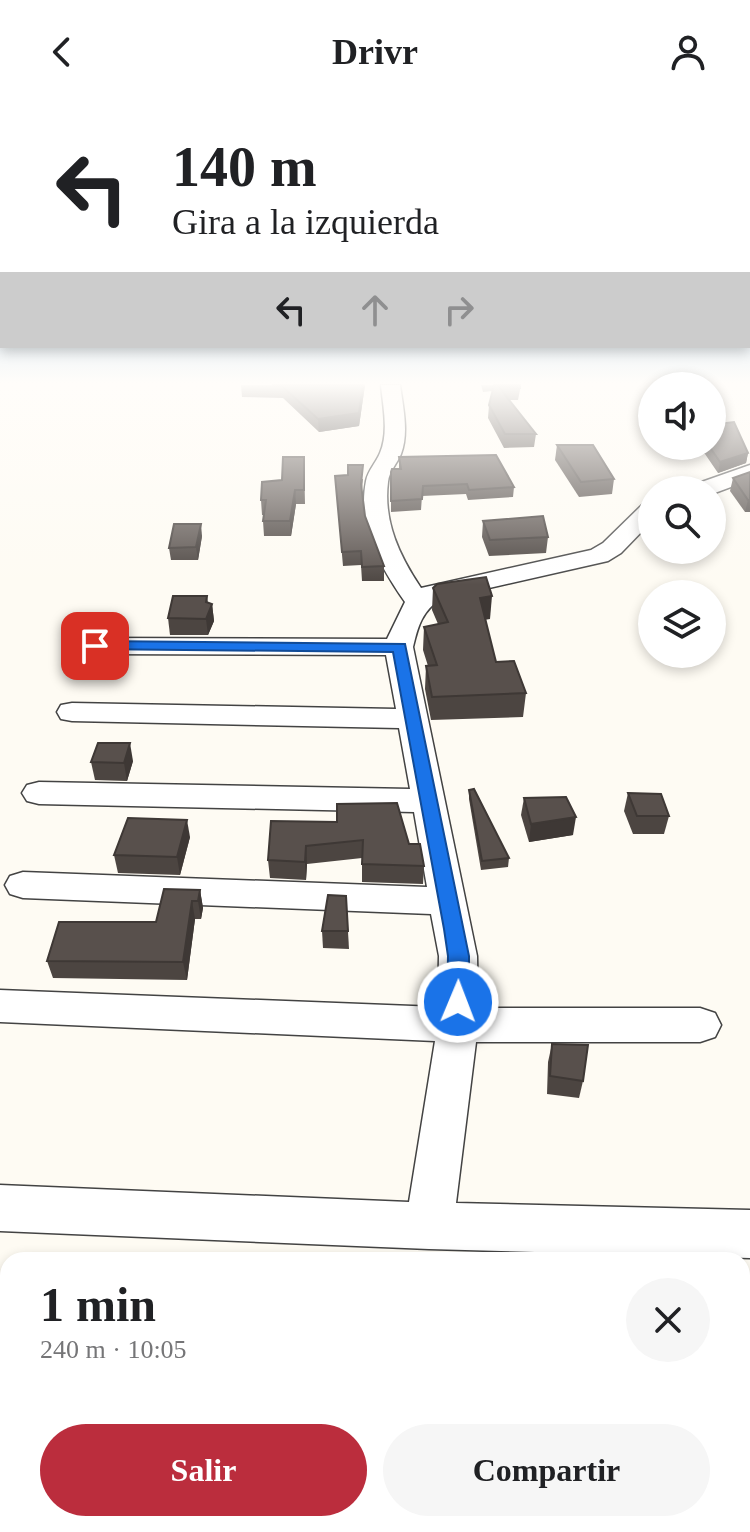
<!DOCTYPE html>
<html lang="es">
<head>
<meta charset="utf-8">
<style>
	:root { --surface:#fff; --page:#f6f6f6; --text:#202124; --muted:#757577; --accent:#bb2d3d }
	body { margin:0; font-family:Georgia,serif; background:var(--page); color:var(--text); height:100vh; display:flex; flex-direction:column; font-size:30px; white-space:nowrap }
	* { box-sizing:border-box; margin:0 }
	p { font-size:26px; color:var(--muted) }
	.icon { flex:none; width:44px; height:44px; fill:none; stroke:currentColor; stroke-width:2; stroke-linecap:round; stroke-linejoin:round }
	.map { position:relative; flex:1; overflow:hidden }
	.panel { position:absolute; left:0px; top:1148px; width:750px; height:280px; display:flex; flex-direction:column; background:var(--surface); border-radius:24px 24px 0 0; box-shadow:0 4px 12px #0003 }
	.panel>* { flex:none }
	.hud { position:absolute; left:0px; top:0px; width:750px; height:244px; box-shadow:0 4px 12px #0003; background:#fff; color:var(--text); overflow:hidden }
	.tools { position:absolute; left:638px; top:268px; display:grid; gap:16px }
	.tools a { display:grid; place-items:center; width:88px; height:88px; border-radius:50%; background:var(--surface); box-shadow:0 4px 12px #0003; font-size:40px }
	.pin { position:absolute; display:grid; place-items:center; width:68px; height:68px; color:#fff; margin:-34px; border-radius:16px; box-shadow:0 4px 12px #0006 }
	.me { position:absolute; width:88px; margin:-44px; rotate:1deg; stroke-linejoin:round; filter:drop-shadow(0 0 6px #0008) }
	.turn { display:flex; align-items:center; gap:28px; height:168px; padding:0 40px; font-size:36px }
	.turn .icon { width:104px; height:104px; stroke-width:2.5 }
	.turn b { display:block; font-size:56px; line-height:68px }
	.lanes { display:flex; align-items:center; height:76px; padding:0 40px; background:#0003; justify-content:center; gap:40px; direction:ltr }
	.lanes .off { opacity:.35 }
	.round { display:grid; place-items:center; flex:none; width:84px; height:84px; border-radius:42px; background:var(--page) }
	.headline { display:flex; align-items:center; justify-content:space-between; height:136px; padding:0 40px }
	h1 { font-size:48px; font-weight:700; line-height:60px }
	.button { display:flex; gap:16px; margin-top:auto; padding:16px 40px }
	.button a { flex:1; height:92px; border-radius:48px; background:var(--accent); color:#fff; font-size:32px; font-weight:700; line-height:92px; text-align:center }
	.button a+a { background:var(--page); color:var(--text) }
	header { display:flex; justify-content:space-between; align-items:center; height:104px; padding:0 40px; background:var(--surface); font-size:36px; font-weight:700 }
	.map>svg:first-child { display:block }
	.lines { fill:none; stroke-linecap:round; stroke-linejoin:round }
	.minor-casing { stroke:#434343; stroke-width:3 }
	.minor { fill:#fff; fill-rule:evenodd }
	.wall { fill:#4c4541 }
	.shaded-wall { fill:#3e3835 }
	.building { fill:#58504c; stroke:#3e3835; stroke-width:2 }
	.route { fill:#1a73e8; stroke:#114b97; stroke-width:2 }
</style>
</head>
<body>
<header><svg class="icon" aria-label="back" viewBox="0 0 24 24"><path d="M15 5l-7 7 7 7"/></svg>Drivr<svg class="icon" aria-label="person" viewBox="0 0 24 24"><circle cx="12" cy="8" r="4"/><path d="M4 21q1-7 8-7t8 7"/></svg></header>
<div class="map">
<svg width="750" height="1428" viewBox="0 0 750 1428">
	<rect width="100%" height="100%" fill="#fefbf3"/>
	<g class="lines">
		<!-- minor casing -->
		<g class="minor-casing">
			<g id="minor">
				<path d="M381 281H400C403 303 409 329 401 350 397 360 389 367 388 378 383 418 400 453 421 484L591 446 603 439 644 399 652 397V417L621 449 608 457 441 495C422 507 418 522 413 543L477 852 478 904H700L715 909 721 921 715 933 700 938H476L456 1099 750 1106V1154L429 1145 0 1127V1081L409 1098 435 937 0 918V886L438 903 439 852 431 810 23 794 10 790 5 781 10 772 23 768 427 783 414 708 39 700 27 697 22 689 27 681 39 678 410 685 399 624 72 617 61 615 57 608 61 601 72 599 396 605 386 551 95 550 85 548 81 542 85 536 95 534 387 535 405 498C380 462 357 422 366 377 368 366 376 359 380 349 389 328 383 303 381 281Z"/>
				<polygon points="750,361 750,376 712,390 712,386 690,386 693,381"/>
			</g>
		</g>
		<!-- minor -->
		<use href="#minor" class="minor"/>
	</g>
	<!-- wall -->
	<g class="wall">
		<polygon points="241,281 365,281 359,322 319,328 283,294 242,293"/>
		<polygon points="481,281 521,281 518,296 509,296 536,330 534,343 504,344 488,314 489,301 492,287 483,288"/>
		<polygon points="650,315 652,315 652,331 648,325"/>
		<polygon points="718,320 748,349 746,359 718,369 705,350 664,351 659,342 712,342"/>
		<polygon points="557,341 614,375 612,390 579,393 555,356"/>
		<polygon points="304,353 305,400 296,400 291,432 264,432 263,417 264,411 262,411 261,396"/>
		<polygon points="399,353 514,383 513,393 468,396 466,390 422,392 421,406 391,408 391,368 399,365"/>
		<polygon points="750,368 750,408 745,408 730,387 733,374"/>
		<polygon points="335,372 363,375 362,387 365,412 384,462 384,477 362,477 361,461 343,462"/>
		<polygon points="483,417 548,433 546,449 489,452 482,433"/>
		<polygon points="202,432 198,456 171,456 169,444"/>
		<polygon points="433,484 490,515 485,515 496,558 526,589 523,613 431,616 425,585 426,562 428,562 423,546 424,523 438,520 432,506"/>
		<polygon points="207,498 212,500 214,517 208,531 170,531 168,514"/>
		<polygon points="133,657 127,677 95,676 91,658"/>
		<polygon points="469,686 509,754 508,763 481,766 469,695"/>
		<polygon points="628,689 669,712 664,730 633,730 624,707"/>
		<polygon points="524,694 573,731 529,738 521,711"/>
		<polygon points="271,717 409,740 424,762 423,780 362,778 362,754 307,760 306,776 270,774 268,756"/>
		<polygon points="190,733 180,771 118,769 114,751"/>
		<polygon points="200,786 203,804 201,815 195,815 187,876 53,874 47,857 156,818"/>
		<polygon points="346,792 349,845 323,844 322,827"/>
		<polygon points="552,940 583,977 579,994 547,990 548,958"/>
	</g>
	<!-- shaded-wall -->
	<g class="shaded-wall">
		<polygon points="363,281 365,281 359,322 319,328 318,315"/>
		<polygon points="748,349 746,359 718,369 720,358"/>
		<polygon points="295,386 296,400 291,432 290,417"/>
		<polygon points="748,396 750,396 750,408 745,408"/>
		<polygon points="201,420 202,432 198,456 196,443"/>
		<polygon points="207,492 209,508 212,500 214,517 208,531 206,515"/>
		<polygon points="492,492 490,515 478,517 480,494"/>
		<polygon points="130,639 133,657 127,677 124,659"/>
		<polygon points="576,713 573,731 529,738 531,720"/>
		<polygon points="187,716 190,733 180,771 177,753"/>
		<polygon points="306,742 307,760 306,776 305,758"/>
		<polygon points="200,786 203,804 201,815 198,797"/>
		<polygon points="192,797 195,815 187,876 183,858"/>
	</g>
	<!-- building -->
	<g class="building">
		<polygon points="272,281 363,281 359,309 318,315 282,282"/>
		<polygon points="494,281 520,281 520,284 498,282 536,330 505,330 489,301"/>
		<polygon points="712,314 715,314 718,320 734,318 748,349 720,358 709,342 712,342"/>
		<polygon points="557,341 593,341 614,375 581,378"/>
		<polygon points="496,351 514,383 469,386 467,380 423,382 422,395 391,397 391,368 392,365 401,365 399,353"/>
		<polygon points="283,353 304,353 304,386 295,386 290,417 263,417 266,396 261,396 262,378 282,376"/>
		<polygon points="348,361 363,361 361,380 365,412 384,462 362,463 361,447 342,448 335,372 348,371"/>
		<polygon points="750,368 750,396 748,396 733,374"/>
		<polygon points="543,412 548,433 490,436 483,417"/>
		<polygon points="174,420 201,420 196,443 169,444"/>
		<polygon points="486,473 492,492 480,494 496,558 514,557 526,589 432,593 426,562 437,561 424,523 448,518 433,484 437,480"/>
		<polygon points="173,492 207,492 206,498 212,500 206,515 168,514"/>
		<polygon points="98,639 130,639 124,659 91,658"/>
		<polygon points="474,685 509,754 482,757 469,686"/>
		<polygon points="628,689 661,690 669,712 637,712"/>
		<polygon points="566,693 576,713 531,720 524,694"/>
		<polygon points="397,699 409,740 420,740 424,762 362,760 363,736 306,742 305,758 268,756 271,717 337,718 337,700"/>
		<polygon points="128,714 187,716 177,753 114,751"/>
		<polygon points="164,785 200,786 198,797 192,797 183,858 47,857 59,818 156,818"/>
		<polygon points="328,791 346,792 348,827 322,827"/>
		<polygon points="552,940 588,941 583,977 550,972"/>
	</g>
	<!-- sky -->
	<linearGradient id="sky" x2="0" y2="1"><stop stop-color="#95c6ed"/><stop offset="0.58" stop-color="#fffdfa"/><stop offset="1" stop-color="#fffdfa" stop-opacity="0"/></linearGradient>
	<rect width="750" height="481" fill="url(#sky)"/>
	<!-- route -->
	<polygon class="route" points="95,537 405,540 469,852 469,898 466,904 458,907 450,904 447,898 448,852 444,825 393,548 90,545 88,542"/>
</svg>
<div class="tools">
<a><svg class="icon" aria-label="sound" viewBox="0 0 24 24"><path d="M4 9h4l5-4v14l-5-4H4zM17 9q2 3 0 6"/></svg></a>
<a><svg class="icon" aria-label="search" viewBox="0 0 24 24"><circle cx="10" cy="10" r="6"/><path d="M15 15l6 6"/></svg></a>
<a><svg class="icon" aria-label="layers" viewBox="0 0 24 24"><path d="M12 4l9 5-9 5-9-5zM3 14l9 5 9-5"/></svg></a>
</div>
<div class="pin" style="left:95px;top:542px;background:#d93025"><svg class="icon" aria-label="arrive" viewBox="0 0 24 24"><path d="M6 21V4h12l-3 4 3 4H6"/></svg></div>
<svg class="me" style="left:458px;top:898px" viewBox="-20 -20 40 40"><circle r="17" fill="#1a73e8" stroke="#fff" stroke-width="3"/><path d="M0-11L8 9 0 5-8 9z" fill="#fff"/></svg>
<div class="hud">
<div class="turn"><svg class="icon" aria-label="left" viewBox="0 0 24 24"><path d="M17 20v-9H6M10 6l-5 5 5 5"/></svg><div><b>140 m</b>Gira a la izquierda</div></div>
<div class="lanes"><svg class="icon" aria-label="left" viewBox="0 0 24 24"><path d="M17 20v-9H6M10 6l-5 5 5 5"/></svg><svg class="icon off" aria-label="ahead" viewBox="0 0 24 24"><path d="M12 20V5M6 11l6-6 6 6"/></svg><svg class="icon off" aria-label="right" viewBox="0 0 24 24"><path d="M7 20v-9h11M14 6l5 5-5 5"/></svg></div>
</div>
<section class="panel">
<div class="headline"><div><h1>1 min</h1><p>240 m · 10:05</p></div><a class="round"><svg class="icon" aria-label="close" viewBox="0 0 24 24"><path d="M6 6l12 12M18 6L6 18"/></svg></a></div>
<div class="button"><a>Salir</a><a>Compartir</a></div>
</section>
</div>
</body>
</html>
